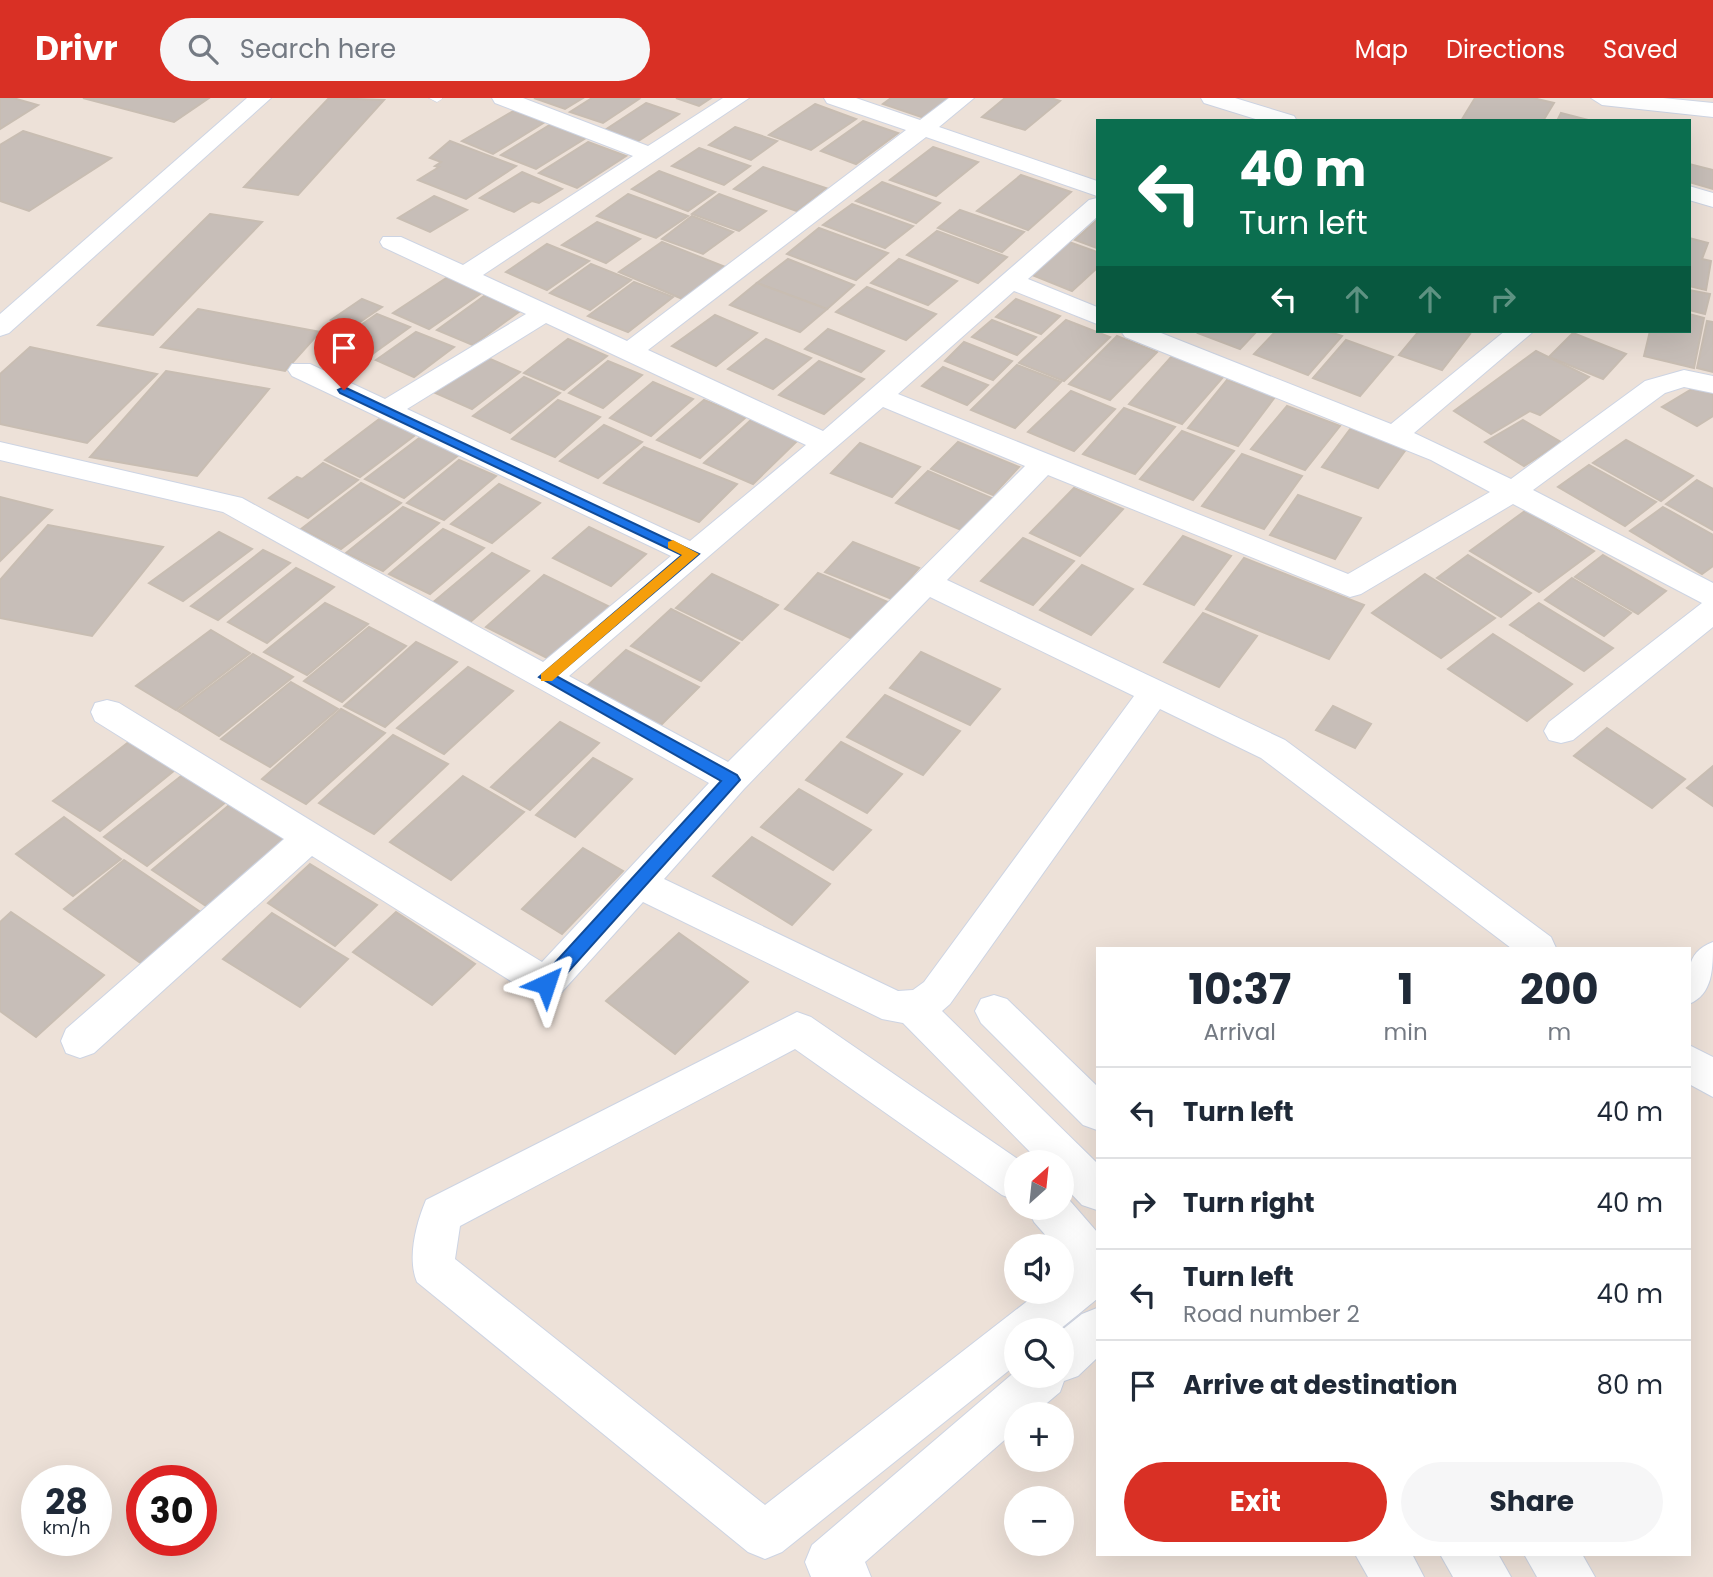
<!DOCTYPE html>
<html lang="en">
<head>
<meta charset="utf-8">
<style>
	:root { --surface:#fff; --page:#f6f6f7; --text:#1f2937; --muted:#747a83; --line:#e0e1e3; --accent:#d93025 }
	body { margin:0; font-family:Poppins,sans-serif; background:var(--page); color:var(--text); height:100vh; display:flex; flex-direction:column; font-size:26px; white-space:nowrap }
	* { box-sizing:border-box; margin:0 }
	p { font-size:23px; color:var(--muted) }
	.icon { flex:none; width:38px; height:38px; fill:none; stroke:currentColor; stroke-width:2; stroke-linecap:round; stroke-linejoin:round }
	.map { position:relative; flex:1; overflow:hidden }
	.drawer { position:absolute; left:1096px; top:849px; width:595px; height:609px; display:flex; flex-direction:column; background:var(--surface); border-radius:0px; box-shadow:0 7px 28px #0002 }
	.drawer>* { flex:none }
	.top-card { position:absolute; left:1096px; top:21px; width:595px; height:214px; border-radius:0px; box-shadow:0 7px 28px #0002; background:#0b6e4f; color:#fff; overflow:hidden }
	.needle { width:46px; rotate:27deg }
	.controls { position:absolute; left:1004px; top:1052px; display:grid; gap:14px }
	.controls a { display:grid; place-items:center; width:70px; height:70px; border-radius:50%; background:var(--surface); box-shadow:0 7px 28px #0002; font-size:35px }
	.speed { position:absolute; left:21px; top:1367px; display:flex; gap:14px; font-size:35px; font-weight:700; text-align:center }
	.speed>* { display:grid; place-content:center; width:91px; height:91px; border-radius:50%; background:var(--surface); box-shadow:0 7px 28px #0002; line-height:1 }
	.speed small { font-size:18px; font-weight:400 }
	.speed .limit { border:10px solid #d22; background:#fff; color:#111 }
	.pin { position:absolute; display:grid; place-items:center; width:60px; height:60px; color:#fff; margin:-72px -30px; border-radius:50% 50% 50% 0; rotate:-45deg; box-shadow:0 0 7px #0007 }
	.pin .icon { rotate:45deg }
	.me { position:absolute; width:77px; margin:-38px; rotate:42deg; stroke-linejoin:round; filter:drop-shadow(0 0 5px #0008) }
	.turn { display:flex; align-items:center; gap:24px; height:147px; padding:0 28px; font-size:32px }
	.turn .icon { width:91px; height:91px; stroke-width:2.5 }
	.turn b { display:block; font-size:49px; line-height:60px }
	.lanes { display:flex; align-items:center; height:66px; padding:0 28px; background:#0003; justify-content:center; gap:35px; direction:ltr }
	.lanes .off { opacity:.35 }
	.eta { display:flex; justify-content:space-evenly; align-items:center; height:119px; text-align:center }
	.eta b { font-size:42px; font-weight:700; line-height:49px }
	.action { display:flex; gap:14px; margin-top:auto; padding:14px 28px }
	.action a { flex:1; height:80px; border-radius:42px; background:var(--accent); color:#fff; font-size:28px; font-weight:700; line-height:80px; text-align:center }
	.action a+a { background:var(--page); color:var(--text) }
	ul { padding:0; list-style:none }
	li { display:flex; align-items:center; gap:21px; height:91px; padding:0 28px; border-top:2px solid var(--line) }
	li div { flex:1 }
	li b { display:block; font-size:26px }
	li em { font-style:normal }
	header { display:flex; align-items:center; gap:42px; box-sizing:border-box; height:98px; padding:0 35px; background:var(--accent); color:#fff }
	header strong { font-size:33px }
	nav { display:flex; gap:38px; margin-inline-start:auto; font-size:24px }
	.search { width:490px; height:63px; background:var(--page); display:flex; align-items:center; gap:18px; box-sizing:border-box; padding:0 24px; border-radius:38px; color:var(--muted); font-size:26px }
	.map>svg:first-child { display:block }
	.building { fill:#c7beb8; stroke:#c8bdb2; stroke-width:2 }
	.lines { fill:none; stroke-linecap:round; stroke-linejoin:round }
	.service-casing { stroke:#cdd4e3; stroke-width:1 }
	.minor-casing { stroke:#cdd4e3; stroke-width:2 }
	.service { fill:#fff; fill-rule:evenodd }
	.minor { fill:#fff; fill-rule:evenodd }
	.route { fill:#1a73e8; stroke:#114b97; stroke-width:2 }
	.slow { fill:#f59e0b }
</style>
</head>
<body>
<header>
<strong>Drivr</strong>
<div class="search"><svg class="icon" aria-label="search" viewBox="0 0 24 24"><circle cx="10" cy="10" r="6"/><path d="M15 15l6 6"/></svg>Search here</div>
<nav><a>Map</a><a>Directions</a><a>Saved</a></nav>
</header>
<div class="map">
<svg width="1713" height="1479" viewBox="0 0 1713 1479">
	<rect width="100%" height="100%" fill="#ede1d8"/>
	<!-- building -->
	<g class="building">
		<polygon points="0,0 13,0 38,7 0,31"/>
		<polygon points="83,0 209,0 174,24"/>
		<polygon points="329,0 384,2 298,97 244,89"/>
		<polygon points="534,0 583,0 565,11"/>
		<polygon points="592,0 635,0 639,1 603,25 570,14"/>
		<polygon points="676,0 711,0 699,8"/>
		<polygon points="891,0 951,0 924,20 883,6"/>
		<polygon points="1005,0 1051,0 1060,3 1025,32 982,19"/>
		<polygon points="1475,0 1533,0 1554,5 1543,23 1461,23"/>
		<polygon points="646,5 679,16 637,44 605,32"/>
		<polygon points="815,6 856,21 811,52 769,37"/>
		<polygon points="515,12 545,24 493,56 462,43"/>
		<polygon points="1561,15 1592,23 1557,23"/>
		<polygon points="863,23 898,35 856,66 821,53"/>
		<polygon points="551,26 586,40 536,71 501,57"/>
		<polygon points="735,29 777,43 751,62 709,47"/>
		<polygon points="23,33 111,60 29,113 0,103 0,47"/>
		<polygon points="450,43 516,68 466,101 418,82 439,69 435,68 441,64 430,60"/>
		<polygon points="588,44 626,58 577,90 539,75"/>
		<polygon points="933,49 978,64 936,98 890,82"/>
		<polygon points="699,50 750,68 724,87 672,68"/>
		<polygon points="1689,66 1713,72 1713,91 1689,84"/>
		<polygon points="763,69 826,90 797,113 734,91"/>
		<polygon points="659,73 715,94 688,113 632,91"/>
		<polygon points="522,74 562,91 539,105 532,103 514,114 480,100"/>
		<polygon points="1021,77 1071,94 1028,132 977,113"/>
		<polygon points="882,84 940,105 916,125 856,103"/>
		<polygon points="628,96 688,118 656,140 597,118"/>
		<polygon points="719,96 766,113 739,133 692,116"/>
		<polygon points="434,98 467,112 430,134 398,120"/>
		<polygon points="852,106 913,128 885,150 823,127"/>
		<polygon points="960,112 1024,134 1002,154 938,130"/>
		<polygon points="210,116 262,124 153,237 98,227"/>
		<polygon points="692,118 733,134 703,156 662,141"/>
		<polygon points="1097,122 1097,150 1075,142"/>
		<polygon points="597,124 640,141 606,165 562,147"/>
		<polygon points="819,130 888,155 856,182 787,156"/>
		<polygon points="937,133 1007,159 978,185 907,157"/>
		<polygon points="1689,140 1708,145 1702,161 1711,163 1706,192 1689,188"/>
		<polygon points="662,144 728,170 685,202 619,174"/>
		<polygon points="1069,144 1097,154 1097,170 1072,193 1032,177"/>
		<polygon points="547,146 589,163 547,192 506,174"/>
		<polygon points="788,161 854,187 827,211 757,185"/>
		<polygon points="899,161 957,183 928,207 871,185"/>
		<polygon points="591,166 631,182 590,212 550,195"/>
		<polygon points="448,179 483,194 429,231 393,215"/>
		<polygon points="634,184 673,199 628,234 588,218"/>
		<polygon points="757,185 827,211 800,234 730,207"/>
		<polygon points="867,189 936,216 906,242 836,214"/>
		<polygon points="1689,192 1710,196 1705,216 1689,212"/>
		<polygon points="487,196 523,211 473,247 437,232"/>
		<polygon points="362,201 382,209 351,230 331,222"/>
		<polygon points="1016,201 1060,218 1041,236 996,219"/>
		<polygon points="198,211 320,234 285,273 161,249"/>
		<polygon points="377,216 410,229 364,262 331,248"/>
		<polygon points="1689,216 1704,220 1694,270 1644,258 1650,233 1689,233"/>
		<polygon points="715,217 757,235 716,268 672,248"/>
		<polygon points="992,222 1036,239 1017,257 972,239"/>
		<polygon points="1066,222 1110,239 1064,283 1019,265"/>
		<polygon points="1707,223 1713,224 1713,274 1697,270"/>
		<polygon points="828,231 884,253 861,274 805,251"/>
		<polygon points="1200,233 1257,233 1240,251 1198,235"/>
		<polygon points="1276,233 1327,233 1342,238 1308,277 1254,256"/>
		<polygon points="1419,233 1460,233 1470,236 1442,272 1399,257"/>
		<polygon points="416,234 454,249 414,279 376,262"/>
		<polygon points="1573,235 1626,256 1603,281 1549,259"/>
		<polygon points="1117,238 1157,254 1110,302 1069,286"/>
		<polygon points="568,241 607,258 564,292 524,275"/>
		<polygon points="766,241 811,260 773,291 728,271"/>
		<polygon points="1346,242 1393,259 1360,298 1313,280"/>
		<polygon points="964,244 1012,263 993,282 945,263"/>
		<polygon points="30,249 157,276 87,345 0,326 0,276"/>
		<polygon points="1536,253 1589,279 1540,317 1530,313 1491,336 1454,313"/>
		<polygon points="481,257 520,274 472,311 431,293"/>
		<polygon points="1173,257 1225,277 1182,326 1129,306"/>
		<polygon points="608,263 642,277 603,310 569,295"/>
		<polygon points="819,263 864,281 824,316 779,297"/>
		<polygon points="1017,267 1061,284 1015,330 971,312"/>
		<polygon points="943,269 988,287 967,307 922,288"/>
		<polygon points="166,273 269,291 197,378 90,359"/>
		<polygon points="524,279 560,295 510,335 473,318"/>
		<polygon points="1227,282 1275,299 1238,348 1188,330"/>
		<polygon points="653,284 693,301 651,338 610,320"/>
		<polygon points="1697,288 1713,297 1713,318 1697,328 1662,309"/>
		<polygon points="1071,293 1115,311 1074,353 1028,334"/>
		<polygon points="558,302 600,319 555,359 512,341"/>
		<polygon points="704,302 746,319 700,360 657,342"/>
		<polygon points="1287,308 1340,328 1305,372 1251,351"/>
		<polygon points="1124,310 1175,329 1135,376 1083,356"/>
		<polygon points="382,319 418,335 360,379 325,362"/>
		<polygon points="751,322 799,341 753,386 704,365"/>
		<polygon points="1523,322 1561,344 1524,368 1485,344"/>
		<polygon points="604,327 642,344 598,380 560,363"/>
		<polygon points="1351,330 1407,350 1378,390 1322,369"/>
		<polygon points="1182,333 1234,353 1193,402 1140,381"/>
		<polygon points="422,338 460,356 404,400 365,381"/>
		<polygon points="1626,342 1693,378 1661,403 1593,365"/>
		<polygon points="958,344 1019,369 993,397 931,371"/>
		<polygon points="860,345 920,369 892,399 831,375"/>
		<polygon points="644,349 737,386 699,424 604,385"/>
		<polygon points="1242,356 1302,378 1264,431 1202,408"/>
		<polygon points="459,362 496,378 444,422 407,405"/>
		<polygon points="323,365 358,382 308,420 269,400 297,379 302,381"/>
		<polygon points="1589,367 1656,404 1625,428 1558,389"/>
		<polygon points="928,373 994,401 964,433 896,405"/>
		<polygon points="1697,382 1713,391 1713,432 1666,406"/>
		<polygon points="361,385 401,405 341,451 301,431"/>
		<polygon points="499,386 540,405 492,445 451,426"/>
		<polygon points="1074,390 1123,411 1080,458 1030,435"/>
		<polygon points="1298,397 1361,420 1335,461 1270,437"/>
		<polygon points="0,399 52,412 0,463"/>
		<polygon points="403,409 439,425 383,473 346,455"/>
		<polygon points="1663,409 1713,437 1713,468 1702,476 1630,433"/>
		<polygon points="1525,413 1594,453 1539,494 1470,453"/>
		<polygon points="48,427 163,449 92,538 0,520 0,482"/>
		<polygon points="589,429 646,456 611,488 553,460"/>
		<polygon points="443,431 484,450 430,496 389,476"/>
		<polygon points="219,434 252,451 183,503 149,485"/>
		<polygon points="1183,438 1231,458 1194,507 1144,486"/>
		<polygon points="1023,440 1074,463 1033,507 981,483"/>
		<polygon points="853,444 919,470 892,501 825,474"/>
		<polygon points="263,452 290,465 218,522 191,508"/>
		<polygon points="492,455 529,473 469,525 431,506"/>
		<polygon points="1468,457 1531,495 1501,519 1437,480"/>
		<polygon points="1603,457 1666,493 1638,516 1575,479"/>
		<polygon points="1244,460 1364,507 1329,561 1206,511"/>
		<polygon points="1082,467 1133,491 1091,537 1040,512"/>
		<polygon points="296,470 334,489 267,545 228,524"/>
		<polygon points="818,475 890,505 857,543 785,511"/>
		<polygon points="712,476 778,507 742,542 676,510"/>
		<polygon points="1425,476 1495,520 1441,560 1372,515"/>
		<polygon points="544,477 610,509 553,563 486,529"/>
		<polygon points="1572,480 1631,515 1604,538 1545,502"/>
		<polygon points="325,505 368,526 307,577 264,554"/>
		<polygon points="1539,505 1613,550 1584,573 1510,527"/>
		<polygon points="671,511 739,545 701,583 631,548"/>
		<polygon points="1203,515 1257,538 1219,589 1164,564"/>
		<polygon points="369,529 406,548 342,604 304,583"/>
		<polygon points="211,532 250,555 176,612 136,588"/>
		<polygon points="1493,536 1572,586 1527,623 1448,571"/>
		<polygon points="416,544 457,564 385,629 344,608"/>
		<polygon points="626,552 699,589 660,628 585,590"/>
		<polygon points="921,554 1000,591 970,627 890,590"/>
		<polygon points="253,556 293,579 219,638 178,613"/>
		<polygon points="468,569 513,593 444,656 397,630"/>
		<polygon points="291,584 338,611 270,669 221,641"/>
		<polygon points="885,597 960,633 923,677 847,639"/>
		<polygon points="1333,608 1371,626 1355,650 1316,632"/>
		<polygon points="341,611 385,635 306,706 262,681"/>
		<polygon points="560,624 599,645 530,712 491,689"/>
		<polygon points="1607,630 1685,681 1652,710 1574,658"/>
		<polygon points="393,637 448,666 374,736 319,705"/>
		<polygon points="130,643 176,671 100,733 53,703"/>
		<polygon points="841,644 902,676 867,715 806,682"/>
		<polygon points="593,660 632,681 575,739 536,717"/>
		<polygon points="1713,668 1713,708 1687,690"/>
		<polygon points="185,675 227,703 147,768 104,739"/>
		<polygon points="463,678 524,714 451,782 390,744"/>
		<polygon points="799,691 871,732 833,772 761,729"/>
		<polygon points="234,703 291,737 209,810 152,772"/>
		<polygon points="64,719 121,761 73,798 16,756"/>
		<polygon points="752,739 830,786 792,827 713,778"/>
		<polygon points="583,750 623,773 562,836 522,811"/>
		<polygon points="124,762 202,815 142,866 64,811"/>
		<polygon points="310,766 377,807 335,848 268,805"/>
		<polygon points="11,814 104,877 36,939 0,913 0,824"/>
		<polygon points="396,814 475,866 432,907 353,854"/>
		<polygon points="272,815 348,861 300,909 223,861"/>
		<polygon points="679,835 748,884 675,956 606,903"/>
	</g>
	<g class="lines">
		<!-- service casing -->
		<g class="service-casing">
			<polygon id="service" points="429,0 442,0 442,1 437,4"/>
		</g>
		<!-- minor casing -->
		<g class="minor-casing">
			<g id="minor">
				<polygon points="247,0 271,0 9,235 0,238 0,216"/>
				<path d="M492 0H523L648 48 723 0H749L483 177 627 243 906 32 827 5 824 0H856L920 22 949 0H974L939 29 1097 83V98L926 39 648 252 823 333 1089 102 1097 100V119L1028 181 1097 209V226L1014 193 898 296 1348 476 1490 394 1431 362 1125 239 1121 233H1156L1391 326 1505 233H1534L1414 335 1511 381 1645 283 1684 272 1713 278V295L1684 289 1665 295 1533 392 1713 485V529L1573 642 1561 645 1549 642 1544 633 1549 624 1702 505 1513 406 1361 496 1350 499 1048 377 947 482 1285 642 1551 839 1556 850H1511L1261 660 1160 611 950 906 942 913 1097 1065V1112L1082 1107 1062 1086V1064H1040L903 925 882 921 643 804 559 897 546 902 533 897 312 758 94 955 80 960 66 955 61 943 66 931 284 741 95 623 91 614 95 605 107 602 119 605 542 864 709 685 223 414 0 362V344L242 400 543 564 671 458 292 278 288 272 292 266H310L385 301 526 216 383 149 380 144 383 139H401L463 167 633 58 495 5ZM546 225 806 347 690 443 407 311ZM883 309 1025 368 728 664 569 578ZM930 499 1134 598 924 884 913 892 898 893 664 781 744 691Z"/>
				<polygon points="1201,0 1235,0 1294,18 1297,23 1262,23 1204,5"/>
				<polygon points="1591,0 1663,0 1713,5 1713,19 1602,7"/>
				<polygon points="1689,88 1713,95 1713,109 1689,102"/>
				<path d="M1713 844C1713 871 1713 896 1689 906 1689 879 1683 855 1713 844Z"/>
				<polygon points="994,897 1007,901 1097,988 1097,1032 1083,1027 981,925 975,913 981,901"/>
				<path d="M797 914 811 919 1022 1064H1017V1103L1002 1097 795 951 460 1128 455 1161 765 1407 1039 1194H1062V1175L1072 1168 1062 1156V1148H1055L1034 1124 1028 1110H1062L1064 1096 1097 1134V1201L1059 1232H1017V1266L782 1454 765 1461 748 1454 417 1184C407 1160 416 1126 426 1102Z"/>
				<polygon points="1689,947 1713,959 1713,999 1689,986"/>
				<polygon points="1097,1210 1097,1260 1078,1278 1064,1283 1060,1294 1034,1316 1017,1316 1017,1331 865,1464 871,1479 811,1479 805,1464 812,1447 1017,1272 1017,1278 1062,1278 1062,1232 1082,1216"/>
				<polygon points="1355,1456 1412,1456 1424,1479 1368,1479"/>
				<polygon points="1440,1456 1498,1456 1511,1479 1453,1479"/>
				<polygon points="1524,1456 1582,1456 1595,1479 1537,1479"/>
			</g>
		</g>
		<!-- service -->
		<use href="#service" class="service"/>
		<!-- minor -->
		<use href="#minor" class="minor"/>
	</g>
	<!-- route -->
	<polygon class="route" points="344,289 699,456 556,578 737,677 740,682 552,892 546,894 538,886 540,881 721,683 539,579 682,457 340,295 338,292"/>
	<!-- slow -->
	<polygon class="slow" points="673,442 699,456 552,583 541,583 541,576 682,457 668,450 668,444"/>
</svg>
<div class="controls">
<a><svg class="needle" viewBox="-14 -14 28 28"><path d="M0-13l5 13h-10z" fill="#e53935"/><path d="M0 13l5-13h-10z" fill="#747a83"/></svg></a>
<a><svg class="icon" aria-label="sound" viewBox="0 0 24 24"><path d="M4 9h4l5-4v14l-5-4H4zM17 9q2 3 0 6"/></svg></a>
<a><svg class="icon" aria-label="search" viewBox="0 0 24 24"><circle cx="10" cy="10" r="6"/><path d="M15 15l6 6"/></svg></a>
<a>+</a>
<a>−</a>
</div>
<div class="speed"><div>28<small>km/h</small></div><div class="limit">30</div></div>
<div class="pin" style="left:344px;top:292px;background:#d93025"><svg class="icon" aria-label="arrive" viewBox="0 0 24 24"><path d="M6 21V4h12l-3 4 3 4H6"/></svg></div>
<svg class="me" style="left:546px;top:886px" viewBox="-20 -20 40 40"><path d="M0-17L14 15 0 8-14 15z" fill="#1a73e8" stroke="#fff" stroke-width="4"/></svg>
<div class="top-card">
<div class="turn"><svg class="icon" aria-label="left" viewBox="0 0 24 24"><path d="M17 20v-9H6M10 6l-5 5 5 5"/></svg><div><b>40 m</b>Turn left</div></div>
<div class="lanes"><svg class="icon" aria-label="left" viewBox="0 0 24 24"><path d="M17 20v-9H6M10 6l-5 5 5 5"/></svg><svg class="icon off" aria-label="ahead" viewBox="0 0 24 24"><path d="M12 20V5M6 11l6-6 6 6"/></svg><svg class="icon off" aria-label="ahead" viewBox="0 0 24 24"><path d="M12 20V5M6 11l6-6 6 6"/></svg><svg class="icon off" aria-label="right" viewBox="0 0 24 24"><path d="M7 20v-9h11M14 6l5 5-5 5"/></svg></div>
</div>
<section class="drawer">
<div class="eta">
<div><b>10:37</b><p>Arrival</p></div>
<div><b>1</b><p>min</p></div>
<div><b>200</b><p>m</p></div>
</div>
<ul>
<li><svg class="icon" aria-label="left" viewBox="0 0 24 24"><path d="M17 20v-9H6M10 6l-5 5 5 5"/></svg><div><b>Turn left</b></div><em>40 m</em></li>
<li><svg class="icon" aria-label="right" viewBox="0 0 24 24"><path d="M7 20v-9h11M14 6l5 5-5 5"/></svg><div><b>Turn right</b></div><em>40 m</em></li>
<li><svg class="icon" aria-label="left" viewBox="0 0 24 24"><path d="M17 20v-9H6M10 6l-5 5 5 5"/></svg><div><b>Turn left</b><p>Road number 2</p></div><em>40 m</em></li>
<li><svg class="icon" aria-label="arrive" viewBox="0 0 24 24"><path d="M6 21V4h12l-3 4 3 4H6"/></svg><div><b>Arrive at destination</b></div><em>80 m</em></li>
</ul>
<div class="action"><a>Exit</a><a>Share</a></div>
</section>
</div>
</body>
</html>
